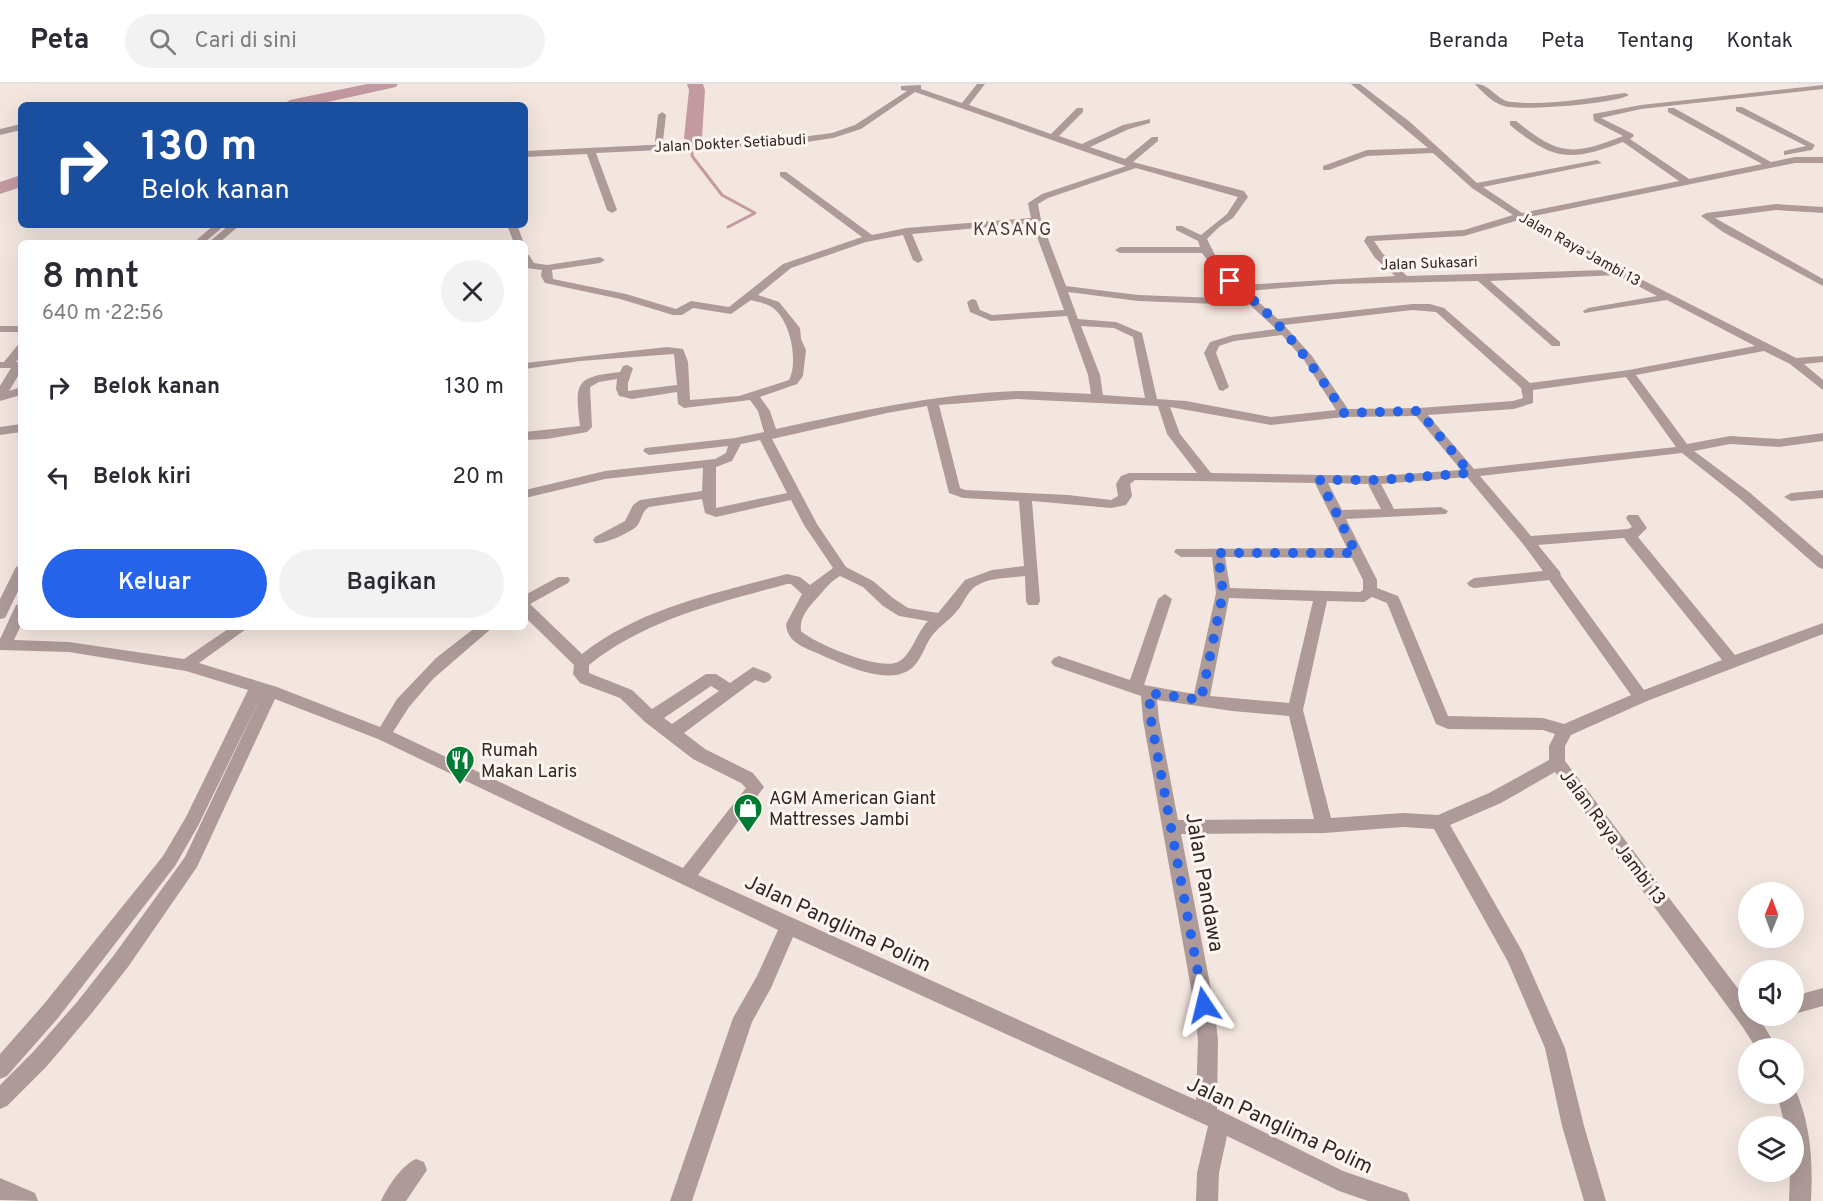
<!DOCTYPE html>
<html lang="id">
<head>
<meta charset="utf-8">
<style>
	:root { --surface:#fff; --page:#f2f2f3; --text:#2b2b33; --muted:#7c7c81; --line:#e1e1e2; --accent:#2563eb }
	body { margin:0; font-family:Overpass,sans-serif; background:var(--page); color:var(--text); height:100vh; display:flex; flex-direction:column; font-size:22px; white-space:nowrap }
	* { box-sizing:border-box; margin:0 }
	p { font-size:20px; color:var(--muted) }
	.icon { flex:none; width:33px; height:33px; fill:none; stroke:currentColor; stroke-width:2; stroke-linecap:round; stroke-linejoin:round }
	.map { position:relative; flex:1; overflow:hidden }
	.drawer { position:absolute; left:18px; top:156px; width:510px; height:390px; display:flex; flex-direction:column; background:var(--surface); border-radius:9px; box-shadow:0 6px 24px #0002 }
	.drawer>* { flex:none }
	.top-card { position:absolute; left:18px; top:18px; width:510px; height:126px; border-radius:9px; box-shadow:0 6px 24px #0002; background:#1a4fa0; color:#fff; overflow:hidden }
	.needle { width:39px; rotate:1deg }
	.buttons { position:absolute; left:1738px; top:798px; display:grid; gap:12px }
	.buttons a { display:grid; place-items:center; width:66px; height:66px; border-radius:50%; background:var(--surface); box-shadow:0 6px 24px #0002; font-size:30px }
	.pin { position:absolute; display:grid; place-items:center; width:51px; height:51px; color:#fff; margin:-26px; border-radius:12px; box-shadow:0 3px 9px #0006 }
	.me { position:absolute; width:66px; margin:-33px; rotate:350deg; stroke-linejoin:round; filter:drop-shadow(0 0 4px #0008) }
	.turn { display:flex; align-items:center; gap:21px; height:126px; padding:0 24px; font-size:27px }
	.turn .icon { width:78px; height:78px; stroke-width:2.5 }
	.turn b { display:block; font-size:42px; line-height:51px }
	.round { display:grid; place-items:center; flex:none; width:63px; height:63px; border-radius:32px; background:var(--page) }
	.summary { display:flex; align-items:center; justify-content:space-between; height:102px; padding:0 24px }
	h1 { font-size:36px; font-weight:600; line-height:45px }
	.primary-button { display:flex; gap:12px; margin-top:auto; padding:12px 24px }
	.primary-button a { flex:1; height:69px; border-radius:36px; background:var(--accent); color:#fff; font-size:24px; font-weight:600; line-height:69px; text-align:center }
	.primary-button a+a { background:var(--page); color:var(--text) }
	ul { padding:0; list-style:none }
	li { display:flex; align-items:center; gap:18px; height:90px; padding:0 24px }
	li div { flex:1 }
	li b { display:block; font-size:22px }
	li em { font-style:normal }
	header { display:flex; align-items:center; gap:36px; box-sizing:border-box; height:84px; padding:0 30px; background:var(--surface); border-bottom:2px solid var(--line) }
	header strong { font-size:28px }
	nav { display:flex; gap:33px; margin-inline-start:auto; font-size:21px }
	.search { width:420px; height:54px; background:var(--page); display:flex; align-items:center; gap:15px; box-sizing:border-box; padding:0 21px; border-radius:33px; color:var(--muted); font-size:22px }
	.map>svg:first-child { display:block }
	.lines { fill:none; stroke-linecap:round; stroke-linejoin:round }
	.stream { stroke:#c49aa2; stroke-width:3 }
	.river { fill:#c49aa2; fill-rule:evenodd }
	.minor { fill:#ae9b99; fill-rule:evenodd }
	.route { stroke:#2563eb; stroke-width:10; stroke-dasharray:0 18 }
	.labels { text-anchor:middle; stroke-width:6; stroke-linejoin:round; paint-order:stroke }
	.far-street-label { font-size:15px; fill:#2d2826; stroke:#fff4ee }
	.far-quarter-label { font-size:18px; letter-spacing:1.5px; fill:#463b36; stroke:#fff4ee }
	.poi-label { font-size:18px; fill:#2d2826; stroke:#fff4ee; text-anchor:start }
	.street-label { font-size:18px; fill:#2d2826; stroke:#fff4ee }
	.near-street-label { font-size:21px; fill:#2d2826; stroke:#fff4ee }
</style>
</head>
<body>
<header>
<strong>Peta</strong>
<div class="search"><svg class="icon" aria-label="search" viewBox="0 0 24 24"><circle cx="10" cy="10" r="6"/><path d="M15 15l6 6"/></svg>Cari di sini</div>
<nav><a>Beranda</a><a>Peta</a><a>Tentang</a><a>Kontak</a></nav>
</header>
<div class="map">
<svg width="1823" height="1117" viewBox="0 0 1823 1117">
	<rect width="100%" height="100%" fill="#f3e6df"/>
	<g class="lines">
		<!-- stream -->
		<polyline class="stream" points="693,54 692,72 722,111 755,129 728,143"/>
		<!-- river -->
		<g class="river">
			<polygon points="367,0 398,0 396,3 314,21 282,21 290,16"/>
			<polygon points="687,0 703,0 705,6 702,54 699,58 687,58 684,54 689,6"/>
			<polygon points="21,91 21,103 0,110 0,98"/>
		</g>
		<!-- minor -->
		<g class="minor">
			<path d="M977 0H985L969 21 1051 50 1077 24H1083V28L1059 52 1082 60 1123 41 1150 35V39L1129 45 1090 63 1125 75 1152 53H1158V57L1133 78 1244 107 1248 113 1233 134 1219 143 1207 155 1219 179 1240 201 1395 192 1375 174 1364 157 1367 152 1464 146 1513 131 1472 104 1433 69 1367 72 1329 86H1323V82L1367 66 1428 64 1351 0H1360L1410 38 1477 99 1597 76 1602 79 1483 103 1522 129 1679 97 1623 58C1570 78 1554 77 1510 41V37H1516C1559 72 1572 72 1623 52L1594 37 1593 30 1641 21 1823 1V5L1641 25 1601 34 1633 50 1634 52 1630 55 1689 95 1762 80 1668 28V24H1674L1771 78 1795 73H1823V79H1795L1529 133 1623 186 1796 274 1823 272V278L1804 280 1823 296V306L1790 280 1764 267 1636 291 1687 360 1730 352 1779 355 1823 349V357L1779 363 1730 360 1694 367 1749 408 1823 472V485L1818 483 1739 414 1682 369 1480 392 1531 452 1628 445 1632 443 1626 434 1628 431H1638L1647 444 1638 453 1735 571 1823 539V550L1647 617 1571 651 1565 662V677L1749 919V932H1758L1777 964H1756L1742 942 1555 688 1501 719 1450 741 1522 867 1565 964 1584 1042 1606 1117H1584L1562 1042 1545 964 1508 878 1434 745 1403 743 1324 749 1181 750 1214 921 1218 956 1217 1025 1343 1087 1407 1109 1410 1117H1368L1339 1107 1227 1052 1219 1089 1218 1117H1196L1197 1089 1208 1042 793 853 771 904 752 938 692 1117H670L733 934 757 892 778 846 378 655 275 615 197 783 128 883 91 930 47 982 7 1022 0 1025V1001L33 968 77 918 114 871 185 773 262 610 198 742 175 782 58 934 7 992 0 995V970L44 920 163 772 186 733 248 606 186 587 69 568 0 566V555L16 521 21 520V541L14 556 69 558 184 575 231 543H249L199 579 277 603 380 643 397 615 436 574 476 543H493L433 595 409 623 393 648 683 784 746 704 741 699 693 675 645 638 620 614 580 599 573 590 574 581 525 533V511L558 493H568L570 496 568 499 530 520 582 570C640 524 717 509 787 490L800 493 810 501 833 484 804 441 791 416 716 433 705 429 702 415 649 423C641 428 642 437 636 443 629 449 603 461 595 459L593 456 595 453 625 437 633 421 640 416 702 407 703 384 605 395 525 414V406L605 387 715 375 726 369 728 362 649 371 643 367 645 364 735 354 764 348 758 327 750 316 684 324 678 320 677 308 632 315 619 312 616 305 617 295 599 298 590 303 592 343 587 348 547 355 525 356V348L580 342C575 299 574 293 620 288L623 282 627 281 633 284 628 299V307L677 301 674 270 580 277 525 285V279L667 263 683 265 688 278 690 316 739 312 789 296C799 277 790 233 770 222 765 219 757 218 751 216L731 230 693 224 682 231H673L620 215 545 199 541 192 542 186 526 184 525 170 529 171 534 179 547 181 600 173 605 176 600 179 552 186 553 195 626 210 676 225 691 217 729 223 783 180 862 153 780 92V88H786L872 151 906 144 1031 134 1028 119 1042 110 1126 82 915 8 861 45 833 54 794 60 596 69 617 126 612 129 607 126 587 70 525 73V67L794 54 832 49 855 41 907 7 901 6V2L921 1V5L962 19ZM1136 84 1238 113 1227 130 1201 151 1182 142H1176V146L1198 157 1200 163H1120L1115 166 1120 169H1202L1223 196 1276 245 1233 251 1210 258 1204 269 1219 306 1223 307 1229 303 1216 269 1219 262 1234 257 1282 251 1304 276 1336 326 1271 333 1186 317 1157 315 1142 249 1116 238 1078 235 1068 208 1138 217 1218 220 1223 217 1218 214 1138 211 1066 202 1041 136 1038 120 1048 114ZM1519 136 1607 186 1407 192 1383 170 1374 157 1464 152ZM1032 139 1064 226 992 231 980 226 976 216 972 215 967 218 970 228 991 237 1067 232 1088 291 1091 310C1066 309 1041 307 1017 307 935 310 855 328 776 345L770 327 760 313 797 300 803 292 806 266 801 255 800 244 779 218 758 211 791 184 866 158 903 151 913 176 918 179 923 176 912 150ZM1617 191 1657 212 1588 224 1583 227 1584 229 1667 216 1755 262 1629 286 1530 299 1444 224 1430 220H1412L1278 235 1246 207 1335 200 1478 197 1552 262H1560V258L1490 197ZM1412 226 1436 228 1521 304 1523 314 1513 317 1419 324 1348 325 1312 272 1284 241ZM1081 242 1114 244 1133 253 1145 314 1103 311 1100 291ZM1626 293 1676 363 1474 385 1428 331 1514 325 1533 319V306ZM1017 315 1158 322 1167 350 1197 389H1129L1121 392 1116 400 1118 412 1111 416 1068 411 965 406 960 404 939 321ZM927 322 949 409 963 414 1019 417 1024 482 992 486 965 496 938 529 908 524 893 514 873 497 846 483 817 440 772 355 887 329ZM1170 323 1271 341 1344 333 1416 332 1461 386 1380 392 1211 389 1180 350ZM760 356 787 409 716 424V383L732 377 741 360ZM1467 393 1523 460 1543 487 1474 494 1467 499 1469 502 1474 504 1549 496 1631 611 1564 640 1543 634 1448 632 1400 516 1398 512 1377 504V496L1346 435 1446 430 1448 427 1441 423 1394 425 1381 400ZM1135 396 1315 399 1347 464 1176 465 1174 468 1181 473H1212L1216 509 1194 610 1144 601 1172 515 1165 510 1158 515 1130 596 1059 572 1054 574 1051 578 1054 582 1141 612 1143 636 1194 921 1198 956 1196 1016 698 791 764 703 753 689 705 665 684 649 755 596 764 599 769 597 772 593 769 589 753 583 730 599 716 590H706L652 625 632 606 589 589V581C646 535 718 519 787 500H791L802 510 786 540C787 558 803 563 817 569 842 580 893 606 915 581 922 573 925 562 931 553 938 543 949 537 957 527 964 519 967 508 976 502 990 493 1009 494 1025 492L1026 517 1028 521H1038L1040 517 1032 417 1111 424 1126 421 1132 412 1130 400ZM1328 399 1368 400 1381 425 1342 426ZM1624 454 1626 457 1722 576 1644 606 1561 492 1560 488 1538 461ZM1225 473 1352 474 1363 496V506L1360 508 1230 504ZM840 492 863 503 883 522 899 532 928 537C916 549 912 571 898 578 880 587 815 560 801 547 799 533 809 523 817 514 825 506 828 499 840 492ZM1372 513 1387 519 1436 640 1448 645 1543 646 1555 650 1549 662V676L1489 709 1438 731 1403 729 1331 734 1303 626 1327 517 1364 518ZM1229 514 1313 517 1289 619 1210 612ZM711 602 719 607 672 640 664 634ZM1157 616 1232 627 1289 632 1314 735 1178 736 1159 636Z"/>
			<path d="M1475 0C1492 0 1496 17 1512 18 1549 22 1588 14 1625 9L1629 11C1615 20 1528 26 1509 23 1496 22 1483 9 1475 0Z"/>
			<polygon points="1736,23 1742,23 1815,61 1812,66 1784,71 1784,67 1806,62 1736,27"/>
			<polygon points="662,28 666,31 663,57 659,60 655,57 658,31"/>
			<polygon points="21,40 21,46 0,51 0,45"/>
			<polygon points="1776,120 1823,123 1823,129 1776,126 1715,134 1823,195 1823,202 1723,148 1701,132 1706,129"/>
			<polygon points="214,141 224,142 204,159 193,159"/>
			<polygon points="229,141 240,141 219,159 208,159"/>
			<polygon points="507,141 517,141 524,159 514,159"/>
			<rect x="0" y="242" width="21" height="6"/>
			<polygon points="21,261 21,271 16,278 21,278 21,287 9,307 21,303 21,311 0,317 0,302 11,284 0,284 0,278 4,278 17,262"/>
			<polygon points="21,340 21,348 0,351 0,343"/>
			<polygon points="1823,406 1823,414 1791,417 1784,413 1791,409"/>
			<polygon points="21,481 21,501 5,534 0,535 0,515 16,483"/>
			<polygon points="1823,904 1823,922 1794,930 1794,912"/>
			<path d="M1794 1003C1811 1038 1813 1079 1811 1117H1789L1790 1088H1794V1042H1785L1777 1010H1794Z"/>
			<path d="M416 1075 424 1078 427 1086 406 1117H381C387 1103 402 1081 416 1075Z"/>
			<polygon points="0,1094 35,1109 38,1117 0,1116"/>
		</g>
	</g>
	<g class="lines">
		<!-- route -->
		<path class="route" d="M1204 921 1151 636 1149 609 1201 616 1223 509 1218 469H1356L1320 396H1380L1470 389 1419 327 1344 329C1312 279 1278 233 1230 197"/>
	</g>
	<!-- icons -->
	<defs>
		<g id="restaurant-pin" transform="scale(1.5)"><path d="M0 17L-7.5 6A9.5 9.5 0 1 1 7.5 6Z" fill="#007b33" stroke="#fff4ee"/><path d="M-5-6h1v4h1v-4h1v4h1v-4h1v5L-1.5 .5V6h-2V.5L-5-1ZM5-6V6H3V1.5H1.5Q1.5-4 5-6Z" fill="#fff"/></g>
		<g id="shop-pin" transform="scale(1.5)"><path d="M0 17L-7.5 6A9.5 9.5 0 1 1 7.5 6Z" fill="#007b33" stroke="#fff4ee"/><path d="M-5-2.5h2.3a2.7 3.5 0 0 1 5.4 0H5L5.5 6h-11ZM-1.5-2.5h3a1.5 2.3 0 0 0-3 0Z" fill="#fff"/></g>
	</defs>
	<g fill-rule="evenodd">
		<use href="#restaurant-pin" x="460" y="676"/>
		<use href="#shop-pin" x="748" y="724"/>
	</g>
	<g class="labels">
		<!-- far-street labels -->
		<g class="far-street-label">
			<text transform="translate(730 59) rotate(-3)" y="5">Jalan Dokter Setiabudi</text>
			<text transform="translate(1580 165) rotate(29)" y="5">Jalan Raya Jambi 13</text>
			<text transform="translate(1429 179) rotate(-2)" y="5">Jalan Sukasari</text>
		</g>
		<!-- far-quarter labels -->
		<g class="far-quarter-label">
			<text x="1013" y="151">KASANG</text>
		</g>
		<!-- poi labels -->
		<g class="poi-label">
			<text x="481" y="672">Rumah<tspan x="481" dy="21">Makan Laris</tspan></text>
			<text x="769" y="720">AGM American Giant<tspan x="769" dy="21">Mattresses Jambi</tspan></text>
		</g>
		<!-- street labels -->
		<g class="street-label">
			<text transform="translate(1613 753) rotate(53)" y="6">Jalan Raya Jambi 13</text>
		</g>
		<!-- near-street labels -->
		<g class="near-street-label">
			<text transform="translate(1205 798) rotate(80)" y="7">Jalan Pandawa</text>
			<text transform="translate(838 839) rotate(25)" y="7">Jalan Panglima Polim</text>
			<text transform="translate(1280 1041) rotate(25)" y="7">Jalan Panglima Polim</text>
		</g>
	</g>
</svg>
<div class="buttons">
<a><svg class="needle" viewBox="-14 -14 28 28"><path d="M0-13l5 13h-10z" fill="#e53935"/><path d="M0 13l5-13h-10z" fill="#7c7c81"/></svg></a>
<a><svg class="icon" aria-label="sound" viewBox="0 0 24 24"><path d="M4 9h4l5-4v14l-5-4H4zM17 9q2 3 0 6"/></svg></a>
<a><svg class="icon" aria-label="search" viewBox="0 0 24 24"><circle cx="10" cy="10" r="6"/><path d="M15 15l6 6"/></svg></a>
<a><svg class="icon" aria-label="layers" viewBox="0 0 24 24"><path d="M12 4l9 5-9 5-9-5zM3 14l9 5 9-5"/></svg></a>
</div>
<div class="pin" style="left:1230px;top:197px;background:#d93025"><svg class="icon" aria-label="arrive" viewBox="0 0 24 24"><path d="M6 21V4h12l-3 4 3 4H6"/></svg></div>
<svg class="me" style="left:1204px;top:921px" viewBox="-20 -20 40 40"><path d="M0-17L14 15 0 8-14 15z" fill="#2563eb" stroke="#fff" stroke-width="4"/></svg>
<div class="top-card">
<div class="turn"><svg class="icon" aria-label="right" viewBox="0 0 24 24"><path d="M7 20v-9h11M14 6l5 5-5 5"/></svg><div><b>130 m</b>Belok kanan</div></div>
</div>
<section class="drawer">
<div class="summary"><div><h1>8 mnt</h1><p>640 m · 22:56</p></div><a class="round"><svg class="icon" aria-label="close" viewBox="0 0 24 24"><path d="M6 6l12 12M18 6L6 18"/></svg></a></div>
<ul>
<li><svg class="icon" aria-label="right" viewBox="0 0 24 24"><path d="M7 20v-9h11M14 6l5 5-5 5"/></svg><div><b>Belok kanan</b></div><em>130 m</em></li>
<li><svg class="icon" aria-label="left" viewBox="0 0 24 24"><path d="M17 20v-9H6M10 6l-5 5 5 5"/></svg><div><b>Belok kiri</b></div><em>20 m</em></li>
</ul>
<div class="primary-button"><a>Keluar</a><a>Bagikan</a></div>
</section>
</div>
</body>
</html>
